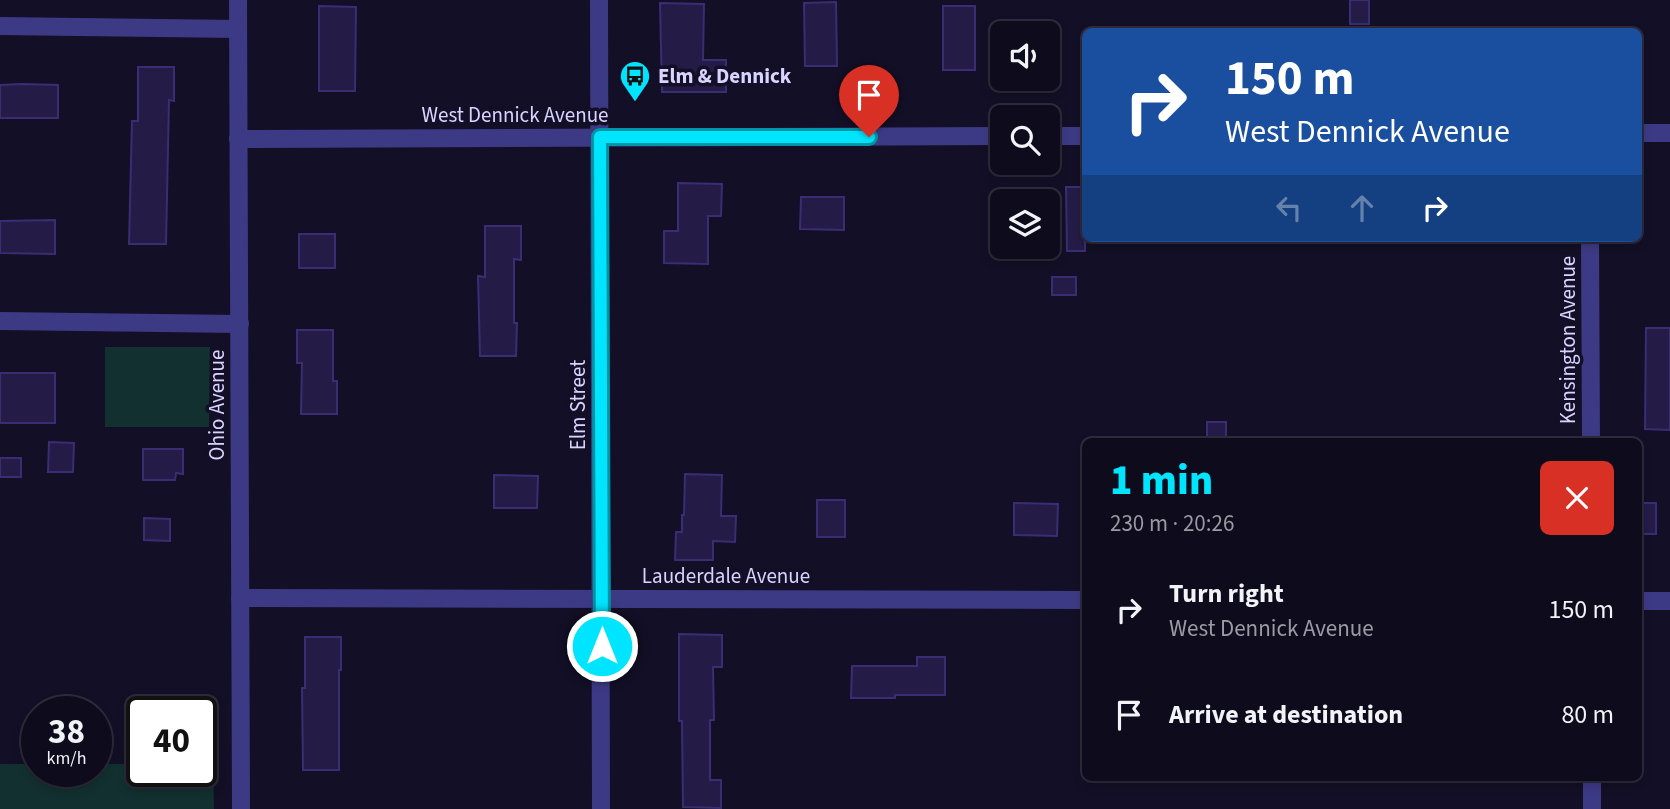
<!DOCTYPE html>
<html lang="en">
<head>
<meta charset="utf-8">
<style>
	:root { --surface:#0e0b1c; --page:#171425; --text:#f1f3f6; --muted:#9b9ba3; --line:#2e2b3b; --accent:#00e5ff }
	body { margin:0; font-family:"Source Sans 3",sans-serif; background:var(--page); color:var(--text); height:100vh; display:flex; flex-direction:column; font-size:26px; white-space:nowrap }
	* { box-sizing:border-box; margin:0 }
	p { font-size:23px; color:var(--muted) }
	.icon { flex:none; width:38px; height:38px; fill:none; stroke:currentColor; stroke-width:2; stroke-linecap:round; stroke-linejoin:round }
	.map { position:relative; flex:1; overflow:hidden }
	.sheet { position:absolute; left:1082px; top:438px; width:560px; height:343px; display:flex; flex-direction:column; background:var(--surface); border-radius:10px; box-shadow:0 4px 10px #0003,0 0 0 2px var(--line) }
	.sheet>* { flex:none }
	.top-card { position:absolute; left:1082px; top:28px; width:560px; height:214px; border-radius:10px; box-shadow:0 4px 10px #0003,0 0 0 2px var(--line); background:#1a4fa0; color:#fff; overflow:hidden }
	.fabs { position:absolute; left:990px; top:21px; display:grid; gap:14px }
	.fabs a { display:grid; place-items:center; width:70px; height:70px; border-radius:10px; background:var(--surface); box-shadow:0 4px 10px #0003,0 0 0 2px var(--line); font-size:35px }
	.speed { position:absolute; left:21px; top:696px; display:flex; gap:14px; font-size:35px; font-weight:700; text-align:center }
	.speed>* { display:grid; place-content:center; width:91px; height:91px; border-radius:50%; background:var(--surface); box-shadow:0 4px 10px #0003,0 0 0 2px var(--line); line-height:1 }
	.speed small { font-size:18px; font-weight:400 }
	.speed .limit { border:4px solid #111; border-radius:10px; background:#fff; color:#111 }
	.pin { position:absolute; display:grid; place-items:center; width:60px; height:60px; color:#fff; margin:-72px -30px; border-radius:50% 50% 50% 0; rotate:-45deg; box-shadow:0 0 7px #0007 }
	.pin .icon { rotate:45deg }
	.me { position:absolute; width:77px; margin:-38px; rotate:0deg; stroke-linejoin:round; filter:drop-shadow(0 0 5px #0008) }
	.turn { display:flex; align-items:center; gap:24px; height:147px; padding:0 28px; font-size:32px }
	.turn .icon { width:91px; height:91px; stroke-width:2.5 }
	.turn b { display:block; font-size:49px; line-height:60px }
	.lanes { display:flex; align-items:center; height:66px; padding:0 28px; background:#0003; justify-content:center; gap:35px; direction:ltr }
	.lanes .off { opacity:.35 }
	.round { display:grid; place-items:center; flex:none; width:74px; height:74px; border-radius:10px; background:var(--page) }
	.head { display:flex; align-items:center; justify-content:space-between; height:119px; padding:0 28px }
	h1 { font-size:42px; font-weight:800; line-height:52px; color:var(--accent) }
	ul { padding:0; list-style:none }
	li { display:flex; align-items:center; gap:21px; height:105px; padding:0 28px }
	li div { flex:1 }
	li b { display:block; font-size:26px }
	li em { font-style:normal }
	.map>svg:first-child { display:block }
	.green { fill:#12302f }
	.building { fill:#241b47; stroke:#3b2d73; stroke-width:2 }
	.lines { fill:none; stroke-linecap:round; stroke-linejoin:round }
	.minor { stroke:#3d3a85; stroke-width:18 }
	.route-casing { stroke:#0095a6; stroke-width:18 }
	.route { stroke:#00e5ff; stroke-width:12 }
	.labels { text-anchor:middle; stroke-width:7; stroke-linejoin:round; paint-order:stroke }
	.poi-label { font-size:21px; font-weight:bold; fill:#d9d4ff; stroke:#130f26; text-anchor:start }
	.street-label { font-size:21px; fill:#d9d4ff; stroke:#130f26 }
</style>
</head>
<body>
<div class="map">
<svg width="1670" height="809" viewBox="0 0 1670 809">
	<rect width="100%" height="100%" fill="#130f26"/>
	<!-- green -->
	<g class="green">
		<polygon points="105,347 210,347 209,427 105,427"/>
		<polygon points="0,764 37,764 37,772 96,772 96,764 142,764 142,772 201,772 201,765 213,765 214,809 0,809"/>
	</g>
	<!-- building -->
	<g class="building">
		<rect x="1350" y="0" width="19" height="24"/>
		<polygon points="836,2 837,66 805,66 804,3"/>
		<polygon points="660,3 704,4 703,60 726,60 726,92 662,92"/>
		<polygon points="319,6 356,7 355,91 319,91"/>
		<rect x="943" y="6" width="32" height="64"/>
		<polygon points="138,67 174,67 174,101 169,100 166,244 129,244 132,121 138,121"/>
		<polygon points="22,84 58,85 58,118 0,118 0,85"/>
		<polygon points="678,183 722,184 721,216 708,216 708,264 664,263 664,231 678,231"/>
		<polygon points="1066,187 1085,187 1085,251 1067,251"/>
		<polygon points="801,197 844,197 844,230 800,229"/>
		<polygon points="55,220 55,254 0,253 0,221"/>
		<polygon points="485,226 521,226 521,260 514,259 514,323 517,323 516,356 480,356 478,276 485,277"/>
		<rect x="299" y="234" width="36" height="34"/>
		<rect x="1052" y="277" width="24" height="18"/>
		<polygon points="1646,328 1670,328 1670,430 1645,429"/>
		<polygon points="297,330 333,330 333,381 337,381 337,414 301,414 302,363 297,363"/>
		<rect x="0" y="373" width="55" height="50"/>
		<rect x="1207" y="422" width="19" height="19"/>
		<polygon points="49,442 74,443 73,472 48,472"/>
		<polygon points="143,449 183,449 183,474 176,473 175,480 143,480"/>
		<rect x="0" y="458" width="21" height="19"/>
		<polygon points="685,474 722,475 721,516 736,516 735,542 713,541 713,560 675,560 676,532 682,532 682,515 684,515"/>
		<polygon points="494,475 538,476 537,508 494,508"/>
		<rect x="817" y="500" width="28" height="37"/>
		<polygon points="1014,503 1058,504 1057,536 1014,535"/>
		<rect x="1638" y="503" width="18" height="31"/>
		<polygon points="144,518 170,519 170,541 144,540"/>
		<polygon points="679,634 722,635 722,667 713,667 714,720 710,720 710,780 721,780 721,808 683,807 682,721 679,721"/>
		<polygon points="305,637 341,637 341,670 339,670 339,770 303,770 302,688 305,688"/>
		<polygon points="917,657 945,657 945,695 895,695 895,698 851,698 852,666 917,666"/>
	</g>
	<g class="lines">
		<!-- minor -->
		<g class="minor">
			<polyline points="238,0 241,809"/>
			<polyline points="599,0 601,809"/>
			<polyline points="0,26 238,29"/>
			<polyline points="1638,133 1670,133"/>
			<polyline points="1048,136 1085,136"/>
			<polyline points="238,139 1003,136"/>
			<polyline points="1590,238 1591,441"/>
			<polyline points="0,321 240,324"/>
			<polyline points="240,598 1085,600"/>
			<polyline points="1638,601 1670,601"/>
			<polyline points="1592,777 1592,809"/>
		</g>
	</g>
	<g class="lines">
		<!-- route casing -->
		<g class="route-casing">
			<polyline id="route" points="602,646 600,137 869,137"/>
		</g>
		<!-- route -->
		<use href="#route" class="route"/>
	</g>
	<!-- icons -->
	<defs>
		<g id="bus-pin" transform="scale(1.575)"><path d="M0 17L-7.5 6A9.5 9.5 0 1 1 7.5 6Z" fill="#00e5ff" stroke="#130f26"/><path d="M-5-6H5V4H4V6H2V4H-2V6H-4V4H-5ZM-3.5-4V0h7V-4ZM-3.5 1.2v1.5H-2V1.2ZM2 1.2v1.5H3.5V1.2Z" fill="#111"/></g>
	</defs>
	<g fill-rule="evenodd">
		<use href="#bus-pin" x="635" y="76"/>
	</g>
	<g class="labels">
		<!-- poi labels -->
		<g class="poi-label">
			<text x="658" y="83">Elm &amp; Dennick</text>
		</g>
		<!-- street labels -->
		<g class="street-label">
			<text x="515" y="122">West Dennick Avenue</text>
			<text transform="translate(1568 340) rotate(-90)" y="7">Kensington Avenue</text>
			<text transform="translate(217 405) rotate(-90)" y="7">Ohio Avenue</text>
			<text transform="translate(578 405) rotate(-90)" y="7">Elm Street</text>
			<text x="726" y="583">Lauderdale Avenue</text>
		</g>
	</g>
</svg>
<div class="fabs">
<a><svg class="icon" aria-label="sound" viewBox="0 0 24 24"><path d="M4 9h4l5-4v14l-5-4H4zM17 9q2 3 0 6"/></svg></a>
<a><svg class="icon" aria-label="search" viewBox="0 0 24 24"><circle cx="10" cy="10" r="6"/><path d="M15 15l6 6"/></svg></a>
<a><svg class="icon" aria-label="layers" viewBox="0 0 24 24"><path d="M12 4l9 5-9 5-9-5zM3 14l9 5 9-5"/></svg></a>
</div>
<div class="speed"><div>38<small>km/h</small></div><div class="limit">40</div></div>
<div class="pin" style="left:869px;top:137px;background:#d93025"><svg class="icon" aria-label="arrive" viewBox="0 0 24 24"><path d="M6 21V4h12l-3 4 3 4H6"/></svg></div>
<svg class="me" style="left:602px;top:646px" viewBox="-20 -20 40 40"><circle r="17" fill="#00e5ff" stroke="#fff" stroke-width="3"/><path d="M0-11L8 9 0 5-8 9z" fill="#fff"/></svg>
<div class="top-card">
<div class="turn"><svg class="icon" aria-label="right" viewBox="0 0 24 24"><path d="M7 20v-9h11M14 6l5 5-5 5"/></svg><div><b>150 m</b>West Dennick Avenue</div></div>
<div class="lanes"><svg class="icon off" aria-label="left" viewBox="0 0 24 24"><path d="M17 20v-9H6M10 6l-5 5 5 5"/></svg><svg class="icon off" aria-label="ahead" viewBox="0 0 24 24"><path d="M12 20V5M6 11l6-6 6 6"/></svg><svg class="icon" aria-label="right" viewBox="0 0 24 24"><path d="M7 20v-9h11M14 6l5 5-5 5"/></svg></div>
</div>
<section class="sheet">
<div class="head"><div><h1>1 min</h1><p>230 m · 20:26</p></div><a class="round" style="background:#d93025;color:#fff"><svg class="icon" aria-label="close" viewBox="0 0 24 24"><path d="M6 6l12 12M18 6L6 18"/></svg></a></div>
<ul>
<li><svg class="icon" aria-label="right" viewBox="0 0 24 24"><path d="M7 20v-9h11M14 6l5 5-5 5"/></svg><div><b>Turn right</b><p>West Dennick Avenue</p></div><em>150 m</em></li>
<li><svg class="icon" aria-label="arrive" viewBox="0 0 24 24"><path d="M6 21V4h12l-3 4 3 4H6"/></svg><div><b>Arrive at destination</b></div><em>80 m</em></li>
</ul>
</section>
</div>
</body>
</html>
